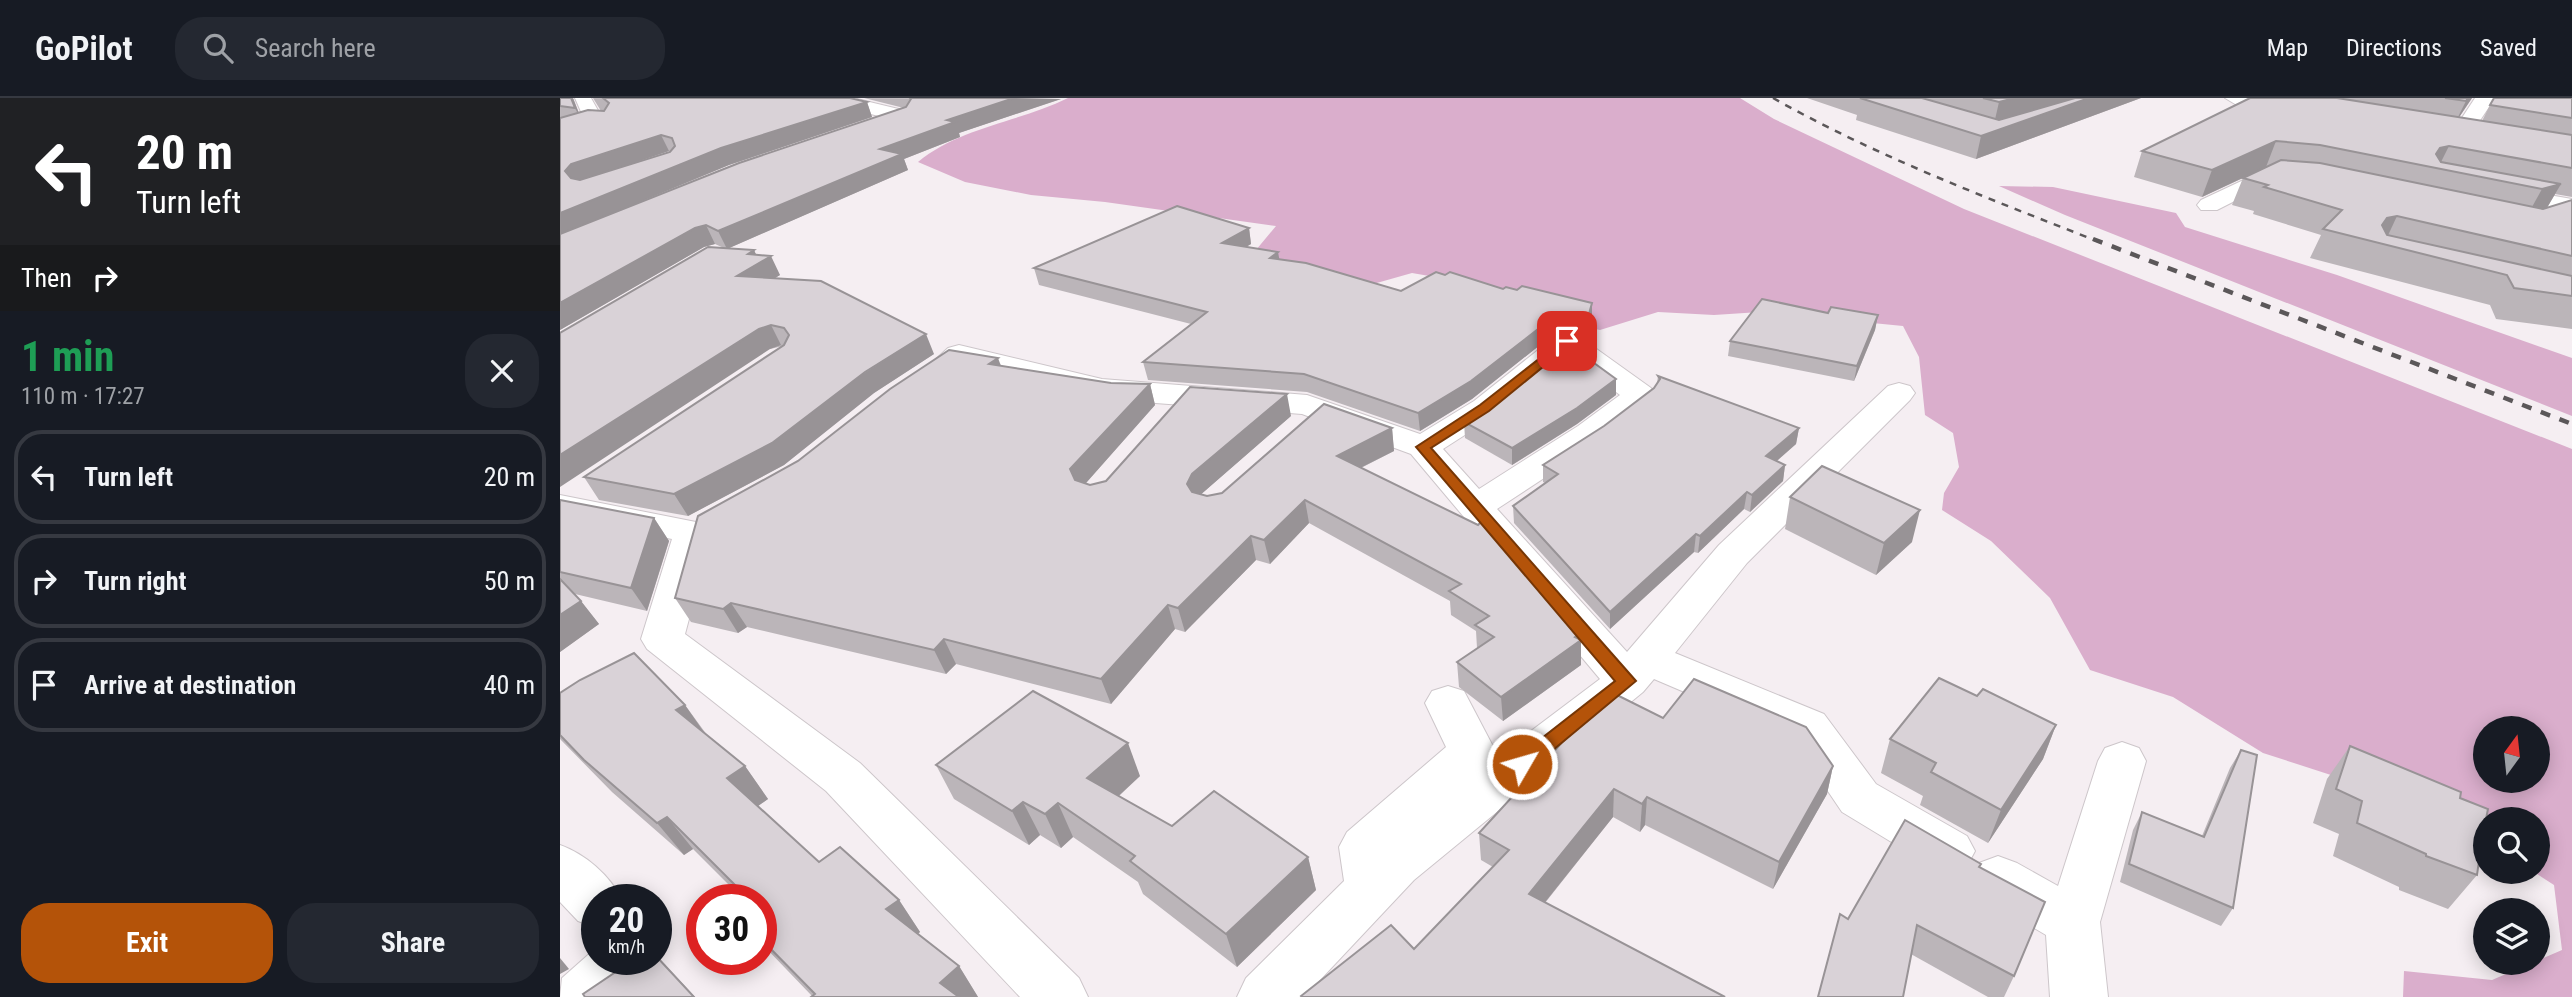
<!DOCTYPE html>
<html lang="en">
<head>
<meta charset="utf-8">
<style>
	:root { --surface:#171b24; --page:#242831; --text:#f1f3f6; --muted:#9ea1a6; --line:#363941; --accent:#b45309 }
	body { margin:0; font-family:"Roboto Condensed",sans-serif; background:var(--page); color:var(--text); height:100vh; display:flex; flex-direction:column; font-size:26px; white-space:nowrap }
	* { box-sizing:border-box; margin:0 }
	p { font-size:23px; color:var(--muted) }
	.icon { flex:none; width:38px; height:38px; fill:none; stroke:currentColor; stroke-width:2; stroke-linecap:round; stroke-linejoin:round }
	.map { position:relative; flex:1; overflow:hidden }
	.side { display:flex; flex-direction:column; background:var(--surface); width:560px }
	.side>* { flex:none }
	.top-card { background:#202124; color:#fff; overflow:hidden }
	.needle { width:46px; rotate:15deg }
	.buttons { position:absolute; left:1913px; top:618px; display:grid; gap:14px }
	.buttons a { display:grid; place-items:center; width:77px; height:77px; border-radius:50%; background:var(--surface); box-shadow:0 4px 18px #0003; font-size:35px }
	.speed { position:absolute; left:21px; top:786px; display:flex; gap:14px; font-size:35px; font-weight:700; text-align:center }
	.speed>* { display:grid; place-content:center; width:91px; height:91px; border-radius:50%; background:var(--surface); box-shadow:0 4px 18px #0003; line-height:1 }
	.speed small { font-size:18px; font-weight:400 }
	.speed .limit { border:10px solid #d22; background:#fff; color:#111 }
	.pin { position:absolute; display:grid; place-items:center; width:60px; height:60px; color:#fff; margin:-30px; border-radius:14px; box-shadow:0 4px 10px #0006 }
	.me { position:absolute; width:77px; margin:-38px; rotate:52deg; stroke-linejoin:round; filter:drop-shadow(0 0 5px #0008) }
	.turn { display:flex; align-items:center; gap:24px; height:147px; padding:0 21px; font-size:32px }
	.turn .icon { width:91px; height:91px; stroke-width:2.5 }
	.turn b { display:block; font-size:49px; line-height:60px }
	.then { display:flex; align-items:center; height:66px; padding:0 21px; background:#0003; gap:14px; font-size:26px }
	.round { display:grid; place-items:center; flex:none; width:74px; height:74px; border-radius:28px; background:var(--page) }
	.summary { display:flex; align-items:center; justify-content:space-between; height:119px; padding:0 21px }
	h1 { font-size:42px; font-weight:700; line-height:52px; color:#1e9e55 }
	.action { display:flex; gap:14px; margin-top:auto; padding:14px 21px }
	.action a { flex:1; height:80px; border-radius:28px; background:var(--accent); color:#fff; font-size:28px; font-weight:700; line-height:80px; text-align:center }
	.action a+a { background:var(--page); color:var(--text) }
	ul { padding:0; list-style:none }
	li { display:flex; align-items:center; gap:21px; height:94px; margin:0 14px 10px; padding:0 7px; border:4px solid var(--line); border-radius:28px }
	li div { flex:1 }
	li b { display:block; font-size:26px }
	li em { font-style:normal }
	header { display:flex; align-items:center; gap:42px; box-sizing:border-box; height:98px; padding:0 35px; background:var(--surface); border-bottom:2px solid var(--line) }
	header strong { font-size:33px }
	nav { display:flex; gap:38px; margin-inline-start:auto; font-size:24px }
	.search { width:490px; height:63px; background:var(--page); display:flex; align-items:center; gap:18px; box-sizing:border-box; padding:0 24px; border-radius:28px; color:var(--muted); font-size:26px }
	main { display:flex; flex:1; min-height:0 }
	.map>svg:first-child { display:block }
	.green { fill:#daaecc; fill-rule:evenodd }
	.lines { fill:none; stroke-linecap:round; stroke-linejoin:round }
	.street-casing { stroke:#cdc6ca; stroke-width:2 }
	.street { fill:#fff; fill-rule:evenodd }
	.rail-far1 { stroke:#5b5759; stroke-width:2.5; stroke-dasharray:7 7; stroke-linecap:butt }
	.rail { stroke:#5b5759; stroke-width:4.5; stroke-dasharray:10 10; stroke-linecap:butt }
	.wall { fill:#bbb5b9; fill-rule:evenodd }
	.shaded-wall { fill:#989396 }
	.building { fill:#d9d2d7; stroke:#989396; stroke-width:2; fill-rule:evenodd }
	.route { fill:#b45309; stroke:#753606; stroke-width:2 }
</style>
</head>
<body>
<header>
<strong>GoPilot</strong>
<div class="search"><svg class="icon" aria-label="search" viewBox="0 0 24 24"><circle cx="10" cy="10" r="6"/><path d="M15 15l6 6"/></svg>Search here</div>
<nav><a>Map</a><a>Directions</a><a>Saved</a></nav>
</header>
<main>
<section class="side">
<div class="top-card">
<div class="turn"><svg class="icon" aria-label="left" viewBox="0 0 24 24"><path d="M17 20v-9H6M10 6l-5 5 5 5"/></svg><div><b>20 m</b>Turn left</div></div>
<div class="then">Then<svg class="icon" aria-label="right" viewBox="0 0 24 24"><path d="M7 20v-9h11M14 6l5 5-5 5"/></svg></div>
</div>
<div class="summary"><div><h1>1 min</h1><p>110 m · 17:27</p></div><a class="round"><svg class="icon" aria-label="close" viewBox="0 0 24 24"><path d="M6 6l12 12M18 6L6 18"/></svg></a></div>
<ul>
<li><svg class="icon" aria-label="left" viewBox="0 0 24 24"><path d="M17 20v-9H6M10 6l-5 5 5 5"/></svg><div><b>Turn left</b></div><em>20 m</em></li>
<li><svg class="icon" aria-label="right" viewBox="0 0 24 24"><path d="M7 20v-9h11M14 6l5 5-5 5"/></svg><div><b>Turn right</b></div><em>50 m</em></li>
<li><svg class="icon" aria-label="arrive" viewBox="0 0 24 24"><path d="M6 21V4h12l-3 4 3 4H6"/></svg><div><b>Arrive at destination</b></div><em>40 m</em></li>
</ul>
<div class="action"><a>Exit</a><a>Share</a></div>
</section>
<div class="map">
<svg width="2012" height="899" viewBox="0 0 2012 899">
	<rect width="100%" height="100%" fill="#f5eef2"/>
	<!-- green -->
	<g class="green">
		<path d="M508 0H1180L1214 21 1404 111 2012 351V899H1843L1844 873 1932 882 2002 852 1994 787 1974 774H1978V721H1925V742L1879 712 1703 655 1613 599 1530 572 1490 500 1431 443 1382 412 1384 395 1399 369 1393 335 1365 317 1359 259 1343 228 1200 214 1154 217 1098 214 1040 232 1016 227 999 208 933 189 852 175 799 190 691 158 716 128 545 104 471 97 405 84 358 64C400 29 460 24 508 0ZM1925 630H1978V682H1925Z"/>
		<polygon points="1439,88 1493,89 1616,115 1625,129 1777,177 2012,260 2012,318 1505,117"/>
	</g>
	<g class="lines">
		<!-- street casing -->
		<g class="street-casing">
			<g id="street">
				<polygon points="15,0 31,0 40,16 52,18 55,22 52,26 26,25"/>
				<polygon points="258,0 293,0 351,14 354,18 351,22 318,34 304,34 301,30 304,26 323,19 261,4"/>
				<polygon points="1665,0 1712,0 1745,6 1748,10 1738,16 1675,6"/>
				<polygon points="1915,0 1935,0 1907,42 1893,42 1890,38"/>
				<polygon points="1707,71 1735,75 1738,80 1735,85 1710,85 1657,112 1641,112 1637,107 1641,102"/>
				<polygon points="1938,88 2012,101 2012,115 1930,100 1926,95 1930,90"/>
				<path d="M1007 234 1017 237 1091 290 1096 297 1091 304 1042 342 937 411 1067 554 1159 447 1328 288 1339 285 1350 288 1355 295 1350 302 1187 465 1115 555 1264 616 1316 686 1407 738 1415 753 1407 768 1389 775 1371 768 1282 714 1232 640 1094 581 1083 594 854 782 744 899H677L686 880 784 783 779 749 787 734 886 649 865 605 872 593 888 588 904 593 936 654 930 664 1040 581 851 356 742 316 542 301 404 266 390 271 379 268 375 262 388 250 399 247 542 281 747 297 860 336 914 303 997 237ZM1008 258 1060 297 1018 328 919 391 883 351 936 317Z"/>
				<polygon points="0,397 146,426 152,434 125,536 300,665 519,880 528,899 460,899 266,693 87,551 81,541 112,441 0,419"/>
				<polygon points="1562,644 1579,650 1586,663 1540,824 1548,899 1490,899 1486,837 1419,797 1412,781 1419,765 1438,758 1457,765 1498,788 1538,663 1545,650"/>
				<path d="M0 747C25 756 50 777 62 802H37V830L18 823 0 804Z"/>
				<polygon points="37,849 37,861 92,861 84,879 63,899 0,899 2,880"/>
			</g>
		</g>
		<!-- street -->
		<use href="#street" class="street"/>
		<!-- rail-far1 -->
		<path class="rail-far1" d="M1213 0C1316 58 1427 100 1537 143"/>
		<!-- rail -->
		<polyline class="rail" points="1533,141 2012,326"/>
	</g>
	<!-- wall -->
	<g class="wall">
		<path d="M0 0H13L19 15 41 13 33 0H290L307 4 312 19 169 67 46 118 344 10 304 0 501 1 399 35 400 39 344 61 348 72 169 150 194 152 196 157 220 177 215 180 374 256 314 295 224 367 128 418 39 402 24 379 223 248 210 251 164 150 155 146 144 149 0 232ZM109 53 110 54 44 75Z"/>
		<polygon points="1247,0 1581,0 1416,61 1296,22 1297,17"/>
		<polygon points="1690,0 1912,0 1899,19 1922,23 1930,7 2012,0 2012,99 1995,96 1987,110 2012,102 2012,231 1936,221 1930,207 1750,160 1761,137 1693,116 1694,113 1672,107 1683,80 1707,69 1642,99 1574,79 1582,53"/>
		<polygon points="689,130 691,146 686,149 719,162 841,193 876,174 1032,222 1027,241 1008,231 995,235 912,301 860,333 747,294 588,282 583,264 631,226 479,187 474,170"/>
		<polygon points="1318,217 1315,232 1294,283 1168,258 1170,243"/>
		<polygon points="441,268 551,285 590,286 595,307 526,385 530,387 546,383 731,318 640,397 647,398 662,395 832,330 834,353 801,370 1019,536 1019,541 1021,542 1021,567 943,623 899,589 897,564 917,550 916,533 891,517 890,503 749,425 710,466 696,462 625,534 615,531 551,606 396,566 386,576 187,529 178,535 131,524 115,500"/>
		<polygon points="1098,278 1239,330 1236,346 1217,363 1225,367 1223,383 1190,414 1184,411 1138,455 1134,454 1050,531 954,425 953,408 985,385 983,384 983,367 1044,328 1094,290 1097,285"/>
		<polygon points="1056,297 1017,326 952,367 905,340 904,324"/>
		<polygon points="1230,399 1352,444 1316,477 1225,431"/>
		<polygon points="0,402 94,420 109,443 87,513 15,496 39,526 0,554"/>
		<polygon points="0,595 125,607 147,637 185,668 208,701 198,708 259,764 339,802 360,834 358,836 399,868 418,899 251,899 252,898 201,845 201,802 184,802 133,751 124,757 52,694 0,641"/>
		<polygon points="1417,598 1496,627 1483,661 1428,745 1360,707 1363,698 1321,675 1330,641"/>
		<polygon points="1103,620 1273,668 1267,696 1213,791 1085,727 1080,734 1053,719 985,805 1165,899 742,899 741,898 854,851 933,769 921,762 919,735"/>
		<polygon points="1790,648 1900,700 1917,777 1888,811 1839,792 1839,789 1773,758 1779,736 1753,725 1767,681"/>
		<polygon points="1681,652 1673,810 1661,828 1560,784 1573,732 1582,714 1642,738 1670,670"/>
		<polygon points="376,667 580,678 559,698 612,728 748,759 756,792 677,869 583,796 578,784 513,739 501,750 480,737 469,747 394,701"/>
		<polygon points="1420,769 1454,878 1444,899 1428,899 1288,821"/>
	</g>
	<!-- shaded-wall -->
	<g class="shaded-wall">
		<polygon points="11,0 13,0 23,26 15,10"/>
		<polygon points="454,0 501,1 399,35 400,39 344,61 348,72 167,151 158,133 320,51 387,22"/>
		<polygon points="1455,0 1522,0 1434,26 1439,4"/>
		<polygon points="1529,0 1581,0 1416,61 1421,38"/>
		<polygon points="1908,0 1912,0 1894,27 1906,3"/>
		<polygon points="307,4 312,19 169,67 0,137 0,115 161,50"/>
		<polygon points="101,37 109,53 20,83 14,90 5,73 11,66"/>
		<polygon points="1716,43 1706,69 1642,99 1652,72"/>
		<polygon points="1889,48 1878,70 1876,56 1880,50"/>
		<polygon points="2001,86 1985,113 1967,118 1982,91"/>
		<polygon points="1837,118 1824,146 1822,127 1827,120"/>
		<polygon points="146,127 155,146 144,149 0,232 0,205 135,130"/>
		<polygon points="689,130 691,146 665,161 662,145"/>
		<polygon points="194,152 200,165 211,158 220,177 187,197 177,178 188,156"/>
		<polygon points="718,154 721,170 710,160"/>
		<polygon points="1032,205 1032,222 1027,241 1027,223"/>
		<polygon points="1008,214 1008,231 995,235 912,301 860,333 858,315 995,218"/>
		<polygon points="1318,217 1315,232 1294,283 1297,268"/>
		<polygon points="211,227 221,247 210,251 0,389 0,357 199,231"/>
		<polygon points="366,236 374,256 314,295 224,367 128,418 114,396"/>
		<polygon points="438,260 446,281 429,266"/>
		<polygon points="1056,281 1056,297 1017,326 952,367 952,350"/>
		<polygon points="590,286 595,307 518,394 510,371"/>
		<polygon points="727,296 731,318 638,399 633,409 627,386 632,376"/>
		<polygon points="832,330 834,353 780,380 777,358"/>
		<polygon points="1239,330 1236,346 1204,374 1206,358"/>
		<polygon points="1225,367 1223,383 1190,414 1192,397"/>
		<polygon points="1187,394 1184,411 1138,455 1140,438"/>
		<polygon points="745,402 749,425 710,466 704,442"/>
		<polygon points="1360,412 1352,444 1316,477 1324,445"/>
		<polygon points="94,420 109,443 87,513 71,490"/>
		<polygon points="1136,436 1134,454 1050,531 1050,514"/>
		<polygon points="691,438 696,462 625,534 618,510"/>
		<polygon points="21,503 39,526 0,554 0,517"/>
		<polygon points="171,505 187,529 178,535 163,511"/>
		<polygon points="608,507 615,531 551,606 541,581"/>
		<polygon points="1019,536 1019,544 1021,542 1021,567 943,623 941,599"/>
		<polygon points="384,541 396,566 386,576 374,552"/>
		<polygon points="125,607 148,640 116,612"/>
		<polygon points="1496,627 1483,661 1428,745 1441,712"/>
		<polygon points="568,645 580,678 541,714 527,680"/>
		<polygon points="185,668 208,701 191,713 167,680"/>
		<polygon points="1273,668 1267,696 1213,791 1219,764"/>
		<polygon points="1054,691 1053,719 970,823 969,796"/>
		<polygon points="1087,699 1085,727 1080,734 1082,706"/>
		<polygon points="463,704 480,737 469,747 452,713"/>
		<polygon points="498,705 513,739 501,750 485,716"/>
		<polygon points="107,719 133,751 124,757 97,725"/>
		<polygon points="748,759 756,792 677,869 666,836"/>
		<polygon points="339,802 360,834 348,843 326,811"/>
		<polygon points="96,857 135,899 134,899"/>
		<polygon points="0,860 9,871 0,876"/>
		<polygon points="399,868 418,899 389,899 380,885"/>
	</g>
	<!-- building -->
	<g class="building">
		<polygon points="0,0 11,0 15,10 0,8"/>
		<path d="M43 0H290L307 4 161 50 0 115V20L28 12 44 13 49 5ZM101 37 112 40 115 48 110 54 20 82 11 80 5 73 11 66Z"/>
		<polygon points="350,0 454,0 387,22 395,24 320,51 342,56 158,133 146,127 135,130 0,205 0,136 179,65 346,9 351,1"/>
		<polygon points="1300,0 1362,0 1439,22 1515,0 1529,0 1421,38"/>
		<polygon points="1423,0 1455,0 1439,4"/>
		<polygon points="1690,0 1777,0 2012,37 2012,70 1889,48 1880,50 1876,56 1881,64 2001,86 1982,91 1760,47 1716,43 1652,72 1582,53"/>
		<polygon points="1885,0 1908,0 1906,3"/>
		<polygon points="1934,0 2012,0 2012,20 1930,7"/>
		<polygon points="1721,62 1760,65 1983,111 2012,102 2012,158 1837,118 1827,120 1822,127 1827,137 2012,178 2012,198 1954,190 1947,177 1763,131 1782,112 1704,89 1708,87 1683,80"/>
		<polygon points="617,108 689,130 662,145 718,154 710,160 746,165 841,193 876,174 885,177 890,174 943,191 946,189 957,192 962,188 1032,205 1027,223 1008,214 995,218 911,283 858,315 744,276 583,264 647,214 474,170"/>
		<polygon points="148,149 194,152 188,156 211,158 177,178 261,183 366,236 305,274 212,345 114,396 24,379 224,247 229,237 224,230 211,227 199,231 0,357 0,235"/>
		<polygon points="1202,201 1268,215 1271,209 1318,217 1297,268 1170,243"/>
		<polygon points="1008,246 1056,281 1017,310 952,350 904,324 937,303"/>
		<polygon points="389,252 438,260 429,266 551,285 590,286 510,371 515,382 530,387 546,383 630,289 727,296 632,376 627,386 632,394 647,398 662,395 764,306 832,330 777,358 918,427 922,423 1019,536 1015,539 1021,542 941,599 897,564 934,539 915,527 929,518 889,493 901,486 745,402 704,442 691,438 618,510 608,507 541,581 384,541 374,552 171,505 163,511 115,500 138,418 238,363 330,291"/>
		<polygon points="1098,278 1239,330 1206,358 1225,367 1192,397 1187,394 1140,438 1136,436 1050,514 953,408 998,376 983,367 1044,328 1094,290 1100,281"/>
		<polygon points="1262,368 1360,412 1324,445 1230,399"/>
		<polygon points="0,402 94,420 71,490 0,474"/>
		<polygon points="0,481 21,503 0,517"/>
		<polygon points="74,555 125,607 116,612 185,668 167,680 259,764 280,749 339,802 326,811 399,868 380,885 399,899 251,899 255,896 201,841 201,802 190,802 107,719 97,725 24,662 0,637 0,595 20,582"/>
		<polygon points="1379,580 1417,598 1423,591 1496,627 1441,712 1371,674 1376,665 1330,641"/>
		<polygon points="1134,581 1246,629 1273,668 1219,764 1087,699 1082,706 1054,691 969,796 1165,899 742,899 741,898 831,827 854,851 949,752 919,735 1029,615 1053,595 1103,620"/>
		<polygon points="473,593 568,645 527,680 612,728 654,693 748,759 666,836 570,763 575,758 498,705 485,716 463,704 452,713 376,667"/>
		<polygon points="1790,648 1901,694 1900,700 1928,711 1926,721 1925,721 1917,777 1866,758 1866,756 1797,725 1802,703 1776,691"/>
		<polygon points="1681,652 1697,657 1673,810 1569,766 1582,714 1644,739"/>
		<polygon points="1345,722 1421,766 1419,769 1485,804 1454,878 1357,827 1343,899 1258,899 1280,816 1288,821"/>
		<polygon points="96,858 134,899 25,899 23,896 75,861 96,861"/>
	</g>
	<!-- route -->
	<polygon class="route" points="1007,239 1013,243 1011,246 929,313 871,350 1076,583 969,672 962,674 955,672 952,666 955,661 1055,583 856,349 920,307"/>
</svg>
<div class="buttons">
<a><svg class="needle" viewBox="-14 -14 28 28"><path d="M0-13l5 13h-10z" fill="#e53935"/><path d="M0 13l5-13h-10z" fill="#9ea1a6"/></svg></a>
<a><svg class="icon" aria-label="search" viewBox="0 0 24 24"><circle cx="10" cy="10" r="6"/><path d="M15 15l6 6"/></svg></a>
<a><svg class="icon" aria-label="layers" viewBox="0 0 24 24"><path d="M12 4l9 5-9 5-9-5zM3 14l9 5 9-5"/></svg></a>
</div>
<div class="speed"><div>20<small>km/h</small></div><div class="limit">30</div></div>
<div class="pin" style="left:1007px;top:243px;background:#d93025"><svg class="icon" aria-label="arrive" viewBox="0 0 24 24"><path d="M6 21V4h12l-3 4 3 4H6"/></svg></div>
<svg class="me" style="left:962px;top:666px" viewBox="-20 -20 40 40"><circle r="17" fill="#b45309" stroke="#fff" stroke-width="3"/><path d="M0-11L8 9 0 5-8 9z" fill="#fff"/></svg>
</div>
</main>
</body>
</html>
